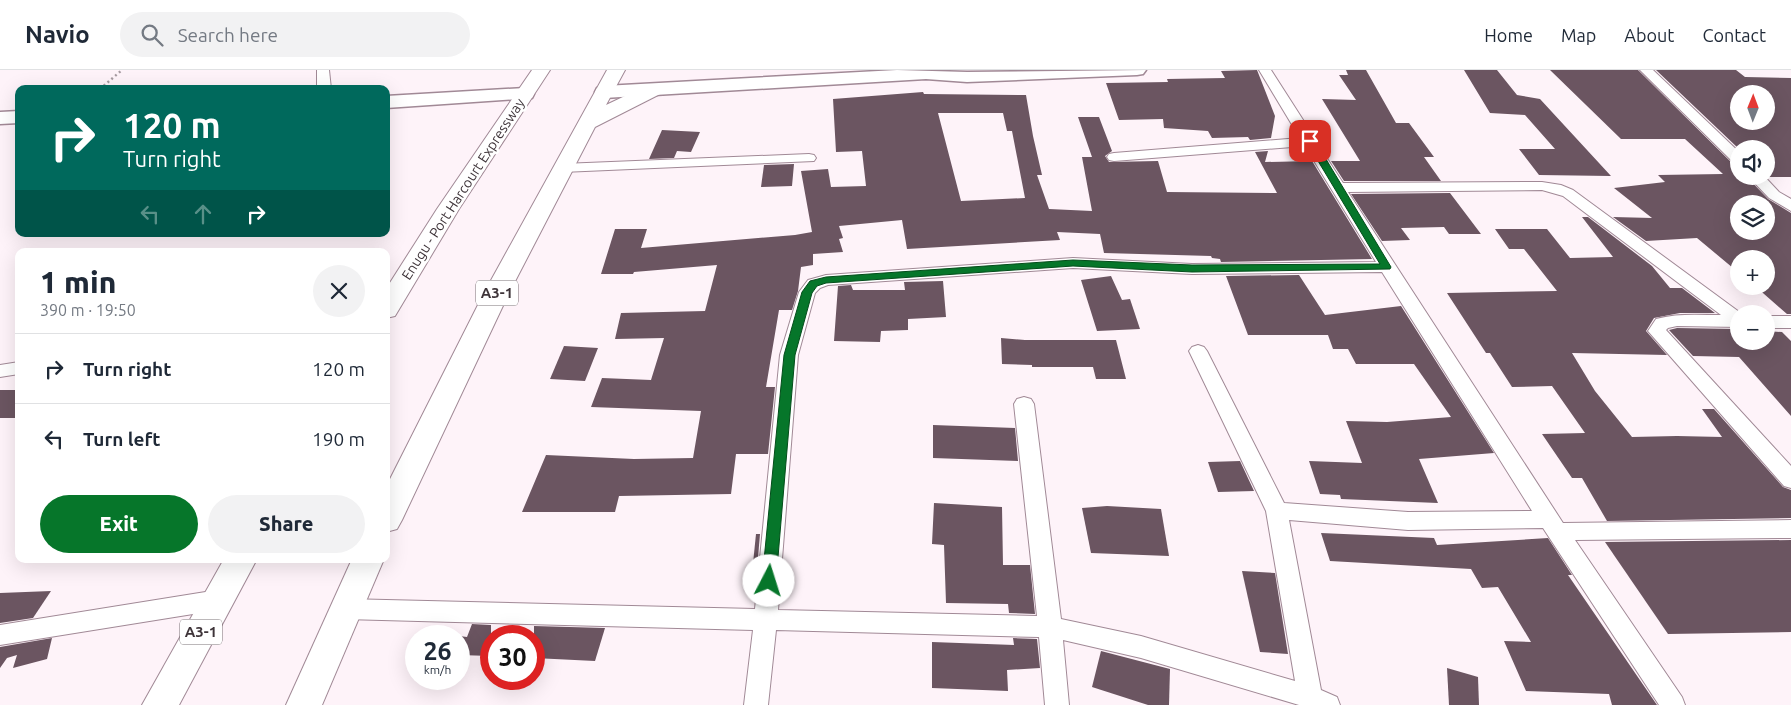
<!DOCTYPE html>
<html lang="en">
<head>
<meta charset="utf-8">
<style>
	:root { --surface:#fff; --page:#f2f2f3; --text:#1f2937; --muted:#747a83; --line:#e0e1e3; --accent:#06762a }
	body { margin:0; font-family:Ubuntu,sans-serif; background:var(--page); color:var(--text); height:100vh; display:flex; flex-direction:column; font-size:19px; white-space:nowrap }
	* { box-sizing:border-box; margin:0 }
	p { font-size:16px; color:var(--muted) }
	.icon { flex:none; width:28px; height:28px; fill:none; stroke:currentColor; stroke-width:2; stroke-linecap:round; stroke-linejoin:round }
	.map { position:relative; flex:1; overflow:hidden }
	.sheet { position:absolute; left:15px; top:178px; width:375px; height:315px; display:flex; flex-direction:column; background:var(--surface); border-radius:10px; box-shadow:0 5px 20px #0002 }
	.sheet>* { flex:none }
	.top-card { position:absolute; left:15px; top:15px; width:375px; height:152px; border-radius:10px; box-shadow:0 5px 20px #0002; background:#00695c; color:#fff; overflow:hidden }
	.needle { width:32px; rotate:1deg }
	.tools { position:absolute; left:1730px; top:15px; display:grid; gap:10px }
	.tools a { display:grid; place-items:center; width:45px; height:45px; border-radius:50%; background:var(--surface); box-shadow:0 5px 20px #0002; font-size:25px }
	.speed { position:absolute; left:405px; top:555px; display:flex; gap:10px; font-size:25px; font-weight:700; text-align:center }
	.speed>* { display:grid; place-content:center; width:65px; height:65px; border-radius:50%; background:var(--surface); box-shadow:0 5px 20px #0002; line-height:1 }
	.speed small { font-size:12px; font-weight:400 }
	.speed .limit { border:8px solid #d22; background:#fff; color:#111 }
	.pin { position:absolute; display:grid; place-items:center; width:42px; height:42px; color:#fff; margin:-21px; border-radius:10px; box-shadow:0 2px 8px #0006 }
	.me { position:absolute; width:55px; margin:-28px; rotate:5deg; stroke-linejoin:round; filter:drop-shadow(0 0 4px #0008) }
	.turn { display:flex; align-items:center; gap:18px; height:105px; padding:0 25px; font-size:22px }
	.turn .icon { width:65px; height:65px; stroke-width:2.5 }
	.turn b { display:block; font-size:35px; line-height:42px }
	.lanes { display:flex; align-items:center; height:48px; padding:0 25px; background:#0003; justify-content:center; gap:25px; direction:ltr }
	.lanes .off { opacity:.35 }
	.round { display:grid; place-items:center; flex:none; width:52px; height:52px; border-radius:26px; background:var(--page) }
	.head { display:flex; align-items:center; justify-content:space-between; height:85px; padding:0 25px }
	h1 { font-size:30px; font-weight:800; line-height:38px }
	.button { display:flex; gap:10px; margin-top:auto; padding:10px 25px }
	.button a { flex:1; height:58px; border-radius:30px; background:var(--accent); color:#fff; font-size:20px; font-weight:800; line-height:58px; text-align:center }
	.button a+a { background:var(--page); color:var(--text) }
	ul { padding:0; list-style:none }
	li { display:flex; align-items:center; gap:15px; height:70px; padding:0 25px; border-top:1px solid var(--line) }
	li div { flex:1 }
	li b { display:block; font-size:19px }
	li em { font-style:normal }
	header { display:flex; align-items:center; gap:30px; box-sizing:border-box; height:70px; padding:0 25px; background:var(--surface); border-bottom:1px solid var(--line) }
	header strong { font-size:24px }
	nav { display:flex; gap:28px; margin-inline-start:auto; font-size:18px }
	.search { width:350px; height:45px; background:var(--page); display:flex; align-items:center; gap:12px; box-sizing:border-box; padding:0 18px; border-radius:28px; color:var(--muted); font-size:19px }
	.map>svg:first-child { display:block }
	.building { fill:#6b5561; fill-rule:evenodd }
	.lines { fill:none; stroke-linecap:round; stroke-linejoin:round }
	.minor-casing { stroke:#a18996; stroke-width:2 }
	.secondary-casing { stroke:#a18996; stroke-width:3 }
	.trunk-casing { stroke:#a18996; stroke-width:2 }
	.path { stroke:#a69ba1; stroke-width:2.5; stroke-dasharray:2 3; stroke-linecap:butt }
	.minor { fill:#fff; fill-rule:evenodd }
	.secondary { fill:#fff; fill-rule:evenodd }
	.trunk { fill:#fff; fill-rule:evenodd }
	.route { fill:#06762a; stroke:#044d1b }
	.labels { text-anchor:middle; stroke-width:5; stroke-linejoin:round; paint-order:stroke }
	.far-street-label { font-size:14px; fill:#3e3439; stroke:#fff }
	.shield { fill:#fff; stroke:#787174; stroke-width:1 }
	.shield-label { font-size:15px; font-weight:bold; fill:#3e3439 }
</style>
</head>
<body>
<header>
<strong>Navio</strong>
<div class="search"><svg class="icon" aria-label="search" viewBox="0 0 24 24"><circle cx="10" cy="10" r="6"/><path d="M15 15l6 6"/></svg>Search here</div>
<nav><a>Home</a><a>Map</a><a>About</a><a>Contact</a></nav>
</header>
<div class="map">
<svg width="1791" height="635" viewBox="0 0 1791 635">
	<rect width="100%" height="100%" fill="#fef3f9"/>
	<!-- building -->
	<g class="building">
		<polygon points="1257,0 1275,46 1271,68 1250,70 1248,67 1212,68 1208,61 1164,58 1163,49 1119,50 1106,13 1168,12 1167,9 1225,8 1221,1"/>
		<polygon points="1346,0 1366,0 1396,53 1409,53 1434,87 1424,87 1441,111 1344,111 1331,91 1360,91 1322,29 1356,30 1339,5 1348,5"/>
		<polygon points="1464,0 1497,0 1517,25 1540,29 1611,106 1539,105 1519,79 1555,79 1525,45 1490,43"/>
		<path d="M1550 0H1638L1733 94 1739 96V106H1746L1768 129 1791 143V244H1787L1755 216H1766V189H1739V203L1697 168 1646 171 1613 147 1652 148 1614 118 1665 112 1658 105 1723 104 1685 69H1621ZM1739 134H1766V161H1739Z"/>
		<path d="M1656 0H1736L1745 7 1791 8V107H1767L1766 79H1739ZM1739 24H1766V51H1739Z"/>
		<path d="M923 22 924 24 1026 25 1033 66 1042 105H1037L1049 139 1092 141 1082 87H1092L1078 47H1099L1112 81 1105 86 1109 92 1158 91 1167 122 1277 123 1255 82 1268 81 1265 92 1312 91 1372 189 1221 192 1220 189 1212 188 1211 186 1104 183 1100 164 1057 162 1060 170 907 179 902 150 839 156 843 168 839 169 843 182 813 184V195L801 197 798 221 792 240H779L766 317H775L768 384H736L731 424 619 426 615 442H522L546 385 634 389 693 388 701 341 591 337 602 308 651 310 664 268 615 269 621 243 705 241 717 195 634 202 633 204H601L615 159H647L641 178 795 165 812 162 801 101 828 99 831 117 866 116 862 81 836 82 833 29ZM938 43H1003L1007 61H1012L1025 128 961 131Z"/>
		<polygon points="662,60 700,62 691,82 677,81 674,88 649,89"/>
		<polygon points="794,94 792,116 761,117 764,95"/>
		<polygon points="1450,123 1481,164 1449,164 1444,157 1401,158 1410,170 1382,171 1351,124"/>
		<polygon points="1582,147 1588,147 1652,196 1670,218 1682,218 1715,243 1680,243 1654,248 1646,261 1667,285 1572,283 1595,321 1632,367 1677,366 1722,367 1702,339 1714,339 1783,417 1791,420 1791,448 1607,451 1582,408 1572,408 1542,364 1585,363 1552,316 1512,317 1490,283 1486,283 1447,223 1557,221 1524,179 1509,179 1495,159 1547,159 1570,188 1613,187"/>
		<polygon points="1299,205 1325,245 1401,236 1494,383 1419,389 1438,433 1341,429 1340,425 1320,424 1309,391 1362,393 1346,351 1387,352 1451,347 1414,294 1356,294 1348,279 1333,279 1328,265 1248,265 1226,206"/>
		<polygon points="1111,206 1122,230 1130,229 1140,259 1097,261 1081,210"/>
		<polygon points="943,211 946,247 908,249 908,260 881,261 880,272 834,271 838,216 851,215 853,220 905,220 904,212"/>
		<polygon points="1677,258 1739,259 1739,271 1766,271 1766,261 1782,262 1791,271 1791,346 1739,287 1693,286 1669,260"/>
		<polygon points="1001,268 1025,270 1116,270 1126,309 1096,309 1093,297 1032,297 1032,295 1002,294"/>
		<polygon points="564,276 598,278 585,311 550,309"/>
		<rect x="0" y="320" width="19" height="28"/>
		<polygon points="933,355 1015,358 1018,391 933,388"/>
		<polygon points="1240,391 1254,421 1218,422 1208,392"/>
		<polygon points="934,433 1002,437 1003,495 1030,495 1035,544 1009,543 1008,534 946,533 944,475 932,474"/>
		<polygon points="1107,436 1161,439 1169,486 1091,483 1082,438"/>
		<polygon points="1321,463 1434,468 1437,475 1548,468 1572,505 1568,505 1657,635 1612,635 1609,624 1526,621 1504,571 1531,572 1498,517 1482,518 1471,499 1330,491"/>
		<polygon points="756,464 760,464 755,523 750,523"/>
		<polygon points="1791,470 1791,562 1668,564 1605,472"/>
		<polygon points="1242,501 1275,503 1288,584 1260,582"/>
		<polygon points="51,521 33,548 0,553 0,523"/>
		<polygon points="472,554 491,555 491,586 459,585 459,566 467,567"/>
		<polygon points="534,556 605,558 595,591 534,588"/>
		<polygon points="52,568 47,589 13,598 17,585 7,588 0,598 0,577"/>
		<polygon points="1013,568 1037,569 1040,598 1007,600 1008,621 932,618 932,572 1014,575"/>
		<polygon points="1101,581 1170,599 1169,635 1148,635 1092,617"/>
		<polygon points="1447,598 1478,607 1479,635 1449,635"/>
	</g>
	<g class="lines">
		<!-- minor casing -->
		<g class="minor-casing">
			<g id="minor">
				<polygon points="317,0 329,0 331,19 317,19"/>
				<path d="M1259 0H1271L1314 67 1318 71 1317 73 1343 113 1542 112 1561 115 1573 120 1742 244H1739V257L1677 256 1668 258 1666 260 1791 396V418L1784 416 1648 261 1656 249C1677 243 1699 245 1721 245L1563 126 1542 120 1348 122 1563 453 1791 450V468L1575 470 1682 627 1685 635H1659L1543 458 1408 460 1289 450 1321 620 1337 627 1340 635H1299L1141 588 1063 570 1069 635H1045L1039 567 776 560 768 635H744L753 560 345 549 337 546 334 539 337 532 345 529 755 539 780 285 799 222 808 210 826 205 1073 188 1192 194 1376 192 1305 76 1114 91 1109 90 1107 87 1109 84 1114 83 1300 68ZM1073 198 1192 204 1382 202 1532 441 1408 442 1284 433 1207 281 1204 277 1198 275 1192 277 1189 281 1266 441 1295 611 1141 566 1061 549 1034 334 1031 329 1024 327 1017 329 1014 334 1037 546 778 540 798 285 815 223 820 218 828 215Z"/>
				<polygon points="1640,0 1653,0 1739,82 1739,94 1734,93"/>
				<polygon points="809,84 814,85 816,88 814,91 562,102 557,101 555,98 557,95 562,94"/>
				<polygon points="1748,106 1764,106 1779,122 1791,129 1791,141 1769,128"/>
				<rect x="1766" y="246" width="25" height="12"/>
				<polygon points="19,292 19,304 0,307 0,295"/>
				<polygon points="218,520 226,523 229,530 226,537 218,540 0,575 0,555"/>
			</g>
		</g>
		<!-- secondary casing -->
		<g class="secondary-casing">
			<g id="secondary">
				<polygon points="897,0 967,2 1146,0 1143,4 1137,5 967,12 926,9 604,28 597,26 595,22 597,18 604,16"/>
				<polygon points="525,18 532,20 534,24 532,28 386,38 386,26"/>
				<polygon points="19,41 19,53 0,54 0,42"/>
			</g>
		</g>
		<!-- trunk casing -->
		<g class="trunk-casing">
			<g id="trunk">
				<polygon points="532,0 550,0 459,139 395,246 386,248 386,219 437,139"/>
				<polygon points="607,0 625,0 606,35 646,16 653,14 660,16 663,20 660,24 595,57 509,223 402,450 397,459 386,462 386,417 484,223"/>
				<polygon points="224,489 257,489 179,635 142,635"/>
				<polygon points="352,489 384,489 322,635 286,635"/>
			</g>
		</g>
		<!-- path -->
		<polyline class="path" points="100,19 122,0"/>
		<!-- minor -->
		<use href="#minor" class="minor"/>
		<!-- secondary -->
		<use href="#secondary" class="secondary"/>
		<!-- trunk -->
		<use href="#trunk" class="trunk"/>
	</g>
	<!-- route -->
	<polygon class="route" points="1310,69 1315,71 1391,197 1390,199 1192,202 1073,196 826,213 817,216 812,223 795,285 776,511 774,515 769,517 764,515 762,511 784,285 802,222 810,211 826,207 1073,190 1192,195 1380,194 1306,71"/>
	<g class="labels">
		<!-- far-street labels -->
		<g class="far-street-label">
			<text transform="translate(463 119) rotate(-57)" y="5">Enugu - Port Harcourt Expressway</text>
		</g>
		<!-- shield labels -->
		<g class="shield">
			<rect x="476" y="210.5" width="42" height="25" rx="4"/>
			<rect x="180" y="549.5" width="42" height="25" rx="4"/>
		</g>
		<g class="shield-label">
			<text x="497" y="228">A3-1</text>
			<text x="201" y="567">A3-1</text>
		</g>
	</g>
</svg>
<div class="tools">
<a><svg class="needle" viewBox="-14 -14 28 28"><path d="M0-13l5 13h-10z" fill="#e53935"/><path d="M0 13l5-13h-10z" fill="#747a83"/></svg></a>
<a><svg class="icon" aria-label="sound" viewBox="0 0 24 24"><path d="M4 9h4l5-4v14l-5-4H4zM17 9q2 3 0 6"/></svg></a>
<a><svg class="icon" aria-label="layers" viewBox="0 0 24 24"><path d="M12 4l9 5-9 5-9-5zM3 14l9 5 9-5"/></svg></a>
<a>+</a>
<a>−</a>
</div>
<div class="speed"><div>26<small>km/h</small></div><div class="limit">30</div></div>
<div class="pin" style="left:1310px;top:71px;background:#d93025"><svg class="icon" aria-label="arrive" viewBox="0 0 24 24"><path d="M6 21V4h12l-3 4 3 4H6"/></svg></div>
<svg class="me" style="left:769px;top:511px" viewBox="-20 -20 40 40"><circle r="19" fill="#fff"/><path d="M0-13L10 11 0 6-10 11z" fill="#06762a"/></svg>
<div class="top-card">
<div class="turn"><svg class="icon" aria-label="right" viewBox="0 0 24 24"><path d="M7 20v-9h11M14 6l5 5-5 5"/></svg><div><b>120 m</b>Turn right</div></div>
<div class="lanes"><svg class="icon off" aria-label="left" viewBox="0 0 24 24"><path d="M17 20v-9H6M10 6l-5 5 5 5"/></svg><svg class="icon off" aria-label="ahead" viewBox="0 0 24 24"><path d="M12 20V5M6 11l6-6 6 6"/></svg><svg class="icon" aria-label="right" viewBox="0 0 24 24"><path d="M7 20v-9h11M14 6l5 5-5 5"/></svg></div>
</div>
<section class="sheet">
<div class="head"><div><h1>1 min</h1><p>390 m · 19:50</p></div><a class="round"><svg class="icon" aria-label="close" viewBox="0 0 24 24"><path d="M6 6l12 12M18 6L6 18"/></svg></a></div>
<ul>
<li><svg class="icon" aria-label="right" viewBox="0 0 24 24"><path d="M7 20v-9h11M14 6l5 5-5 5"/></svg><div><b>Turn right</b></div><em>120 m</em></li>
<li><svg class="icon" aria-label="left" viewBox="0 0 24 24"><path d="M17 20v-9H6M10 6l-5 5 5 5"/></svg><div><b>Turn left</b></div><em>190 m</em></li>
</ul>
<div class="button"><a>Exit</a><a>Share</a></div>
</section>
</div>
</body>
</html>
